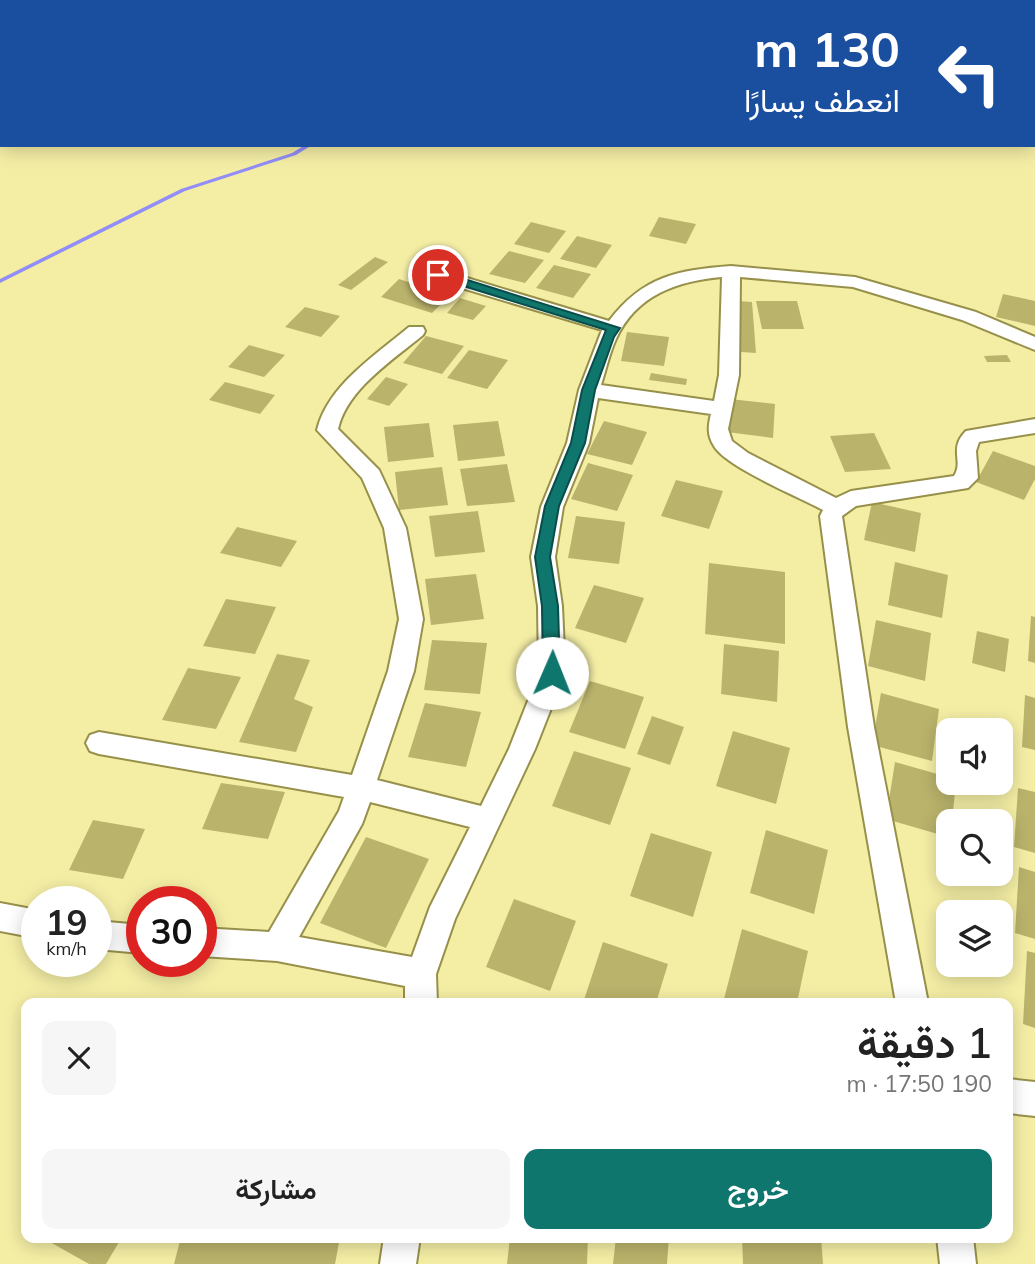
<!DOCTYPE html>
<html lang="ar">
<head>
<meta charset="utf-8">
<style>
	:root { --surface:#fff; --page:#f6f6f6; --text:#222; --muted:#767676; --accent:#0f766e }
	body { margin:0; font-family:Mulish,Vazirmatn,sans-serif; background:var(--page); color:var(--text); direction:rtl; height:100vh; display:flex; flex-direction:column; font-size:26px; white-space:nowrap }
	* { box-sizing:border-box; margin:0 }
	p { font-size:23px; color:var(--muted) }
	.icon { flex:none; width:38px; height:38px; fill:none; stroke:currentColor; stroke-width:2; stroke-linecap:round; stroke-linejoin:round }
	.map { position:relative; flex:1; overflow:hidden; direction:ltr }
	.side { position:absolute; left:21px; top:998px; width:992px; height:245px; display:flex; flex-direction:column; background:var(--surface); border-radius:14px; box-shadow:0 4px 18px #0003; direction:rtl }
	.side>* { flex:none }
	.banner { position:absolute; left:0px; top:0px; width:1036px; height:147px; box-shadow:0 4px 18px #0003; direction:rtl; background:#1a4fa0; color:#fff; overflow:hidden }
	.controls { position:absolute; left:936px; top:718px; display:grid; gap:14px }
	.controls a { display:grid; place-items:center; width:77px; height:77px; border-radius:14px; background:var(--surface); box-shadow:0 4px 18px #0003; font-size:35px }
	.speed { position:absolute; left:21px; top:886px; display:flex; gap:14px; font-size:35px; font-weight:700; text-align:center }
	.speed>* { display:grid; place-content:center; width:91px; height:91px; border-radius:50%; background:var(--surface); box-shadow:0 4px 18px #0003; line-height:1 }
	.speed small { font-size:18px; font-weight:400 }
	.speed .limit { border:10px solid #d22; background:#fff; color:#111 }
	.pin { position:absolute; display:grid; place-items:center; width:60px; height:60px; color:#fff; margin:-30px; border:4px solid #fff; border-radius:50%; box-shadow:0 2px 7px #0007 }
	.me { position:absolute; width:77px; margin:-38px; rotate:1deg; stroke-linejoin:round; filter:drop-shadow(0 0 5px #0008) }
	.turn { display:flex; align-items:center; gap:24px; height:147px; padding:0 21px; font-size:32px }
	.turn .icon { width:91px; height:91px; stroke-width:2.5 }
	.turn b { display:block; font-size:49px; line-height:60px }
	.round { display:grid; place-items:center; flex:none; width:74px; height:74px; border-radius:14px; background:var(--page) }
	.summary { display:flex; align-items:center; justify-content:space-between; height:119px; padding:0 21px }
	h1 { font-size:42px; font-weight:600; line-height:52px }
	.primary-button { display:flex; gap:14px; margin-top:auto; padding:14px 21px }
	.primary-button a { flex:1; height:80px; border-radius:14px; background:var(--accent); color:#fff; font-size:28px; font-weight:600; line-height:80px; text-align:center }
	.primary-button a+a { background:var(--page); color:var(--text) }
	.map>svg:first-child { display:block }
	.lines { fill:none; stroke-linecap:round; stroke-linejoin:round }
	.stream { fill:#928df8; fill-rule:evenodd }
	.building { fill:#bab36c }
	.minor-casing { stroke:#97904a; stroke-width:4 }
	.minor { fill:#fff; fill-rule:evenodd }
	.route { fill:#0f766e; stroke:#0a4d48; stroke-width:2 }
</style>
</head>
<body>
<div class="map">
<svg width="1035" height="1264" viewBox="0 0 1035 1264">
	<rect width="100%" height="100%" fill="#f4eea5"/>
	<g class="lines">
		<!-- stream -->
		<g class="stream">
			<polygon points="476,0 481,0 480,2 475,2"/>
			<polygon points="305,145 312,145 296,155 185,191 0,283 0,279 181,189 292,153"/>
		</g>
	</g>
	<!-- building -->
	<g class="building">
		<polygon points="659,217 696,224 686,244 649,236"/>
		<polygon points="531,222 566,231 549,253 514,244"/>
		<polygon points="577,236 612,245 596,268 560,259"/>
		<polygon points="509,251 544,260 525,283 489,274"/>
		<polygon points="375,257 388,262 351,290 338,285"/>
		<polygon points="554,265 591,274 573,298 536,288"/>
		<polygon points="399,279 450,295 432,313 381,297"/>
		<polygon points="1003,294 1035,301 1035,326 996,317"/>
		<polygon points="460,298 486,306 473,320 447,313"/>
		<polygon points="738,301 752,302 756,353 741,352"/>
		<polygon points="756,301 797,301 804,329 762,329"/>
		<polygon points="305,307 340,316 321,337 285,327"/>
		<polygon points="627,332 669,337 664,366 621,361"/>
		<polygon points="426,336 464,346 442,374 403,363"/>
		<polygon points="249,345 285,355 264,377 228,367"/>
		<polygon points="469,350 508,360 487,389 447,378"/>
		<polygon points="1007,355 1011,362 987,362 984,356"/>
		<polygon points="651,373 687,379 686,385 649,380"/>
		<polygon points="386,377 408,384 389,406 367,399"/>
		<polygon points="225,382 275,395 260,414 209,400"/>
		<polygon points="730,399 775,404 773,438 727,432"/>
		<polygon points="498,421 505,456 458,461 453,425"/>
		<polygon points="604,421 647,432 632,465 587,454"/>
		<polygon points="429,423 434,457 388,462 384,427"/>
		<polygon points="874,433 891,469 845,472 830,436"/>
		<polygon points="993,451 1035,466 1035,479 1024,500 976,482"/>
		<polygon points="588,463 633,475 617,511 571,499"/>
		<polygon points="507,464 515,502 467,506 460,469"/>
		<polygon points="442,467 448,505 399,510 395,472"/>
		<polygon points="676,480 723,491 709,529 661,516"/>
		<polygon points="872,502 921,513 915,552 864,540"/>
		<polygon points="478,511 485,552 435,557 429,516"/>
		<polygon points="576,516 625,522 619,564 568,558"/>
		<polygon points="237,527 297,541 281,567 220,553"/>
		<polygon points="895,562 948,575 942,618 888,605"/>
		<polygon points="709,563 785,572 785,644 705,634"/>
		<polygon points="476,574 484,619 431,625 425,579"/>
		<polygon points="594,585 644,598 626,643 575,628"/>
		<polygon points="226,599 276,607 255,654 203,646"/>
		<polygon points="1031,616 1035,617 1035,663 1028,661"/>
		<polygon points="876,620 931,633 925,681 868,666"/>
		<polygon points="977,631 1009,639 1005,672 972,663"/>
		<polygon points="432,640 487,643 480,694 424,690"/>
		<polygon points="724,644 779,651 777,702 721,694"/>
		<polygon points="277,654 310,660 294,699 313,707 296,752 239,742"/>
		<polygon points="188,668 241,677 216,729 162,720"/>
		<polygon points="590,681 644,697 625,749 569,732"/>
		<polygon points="881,693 939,709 932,761 872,745"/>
		<polygon points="1025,695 1035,698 1035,750 1022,747"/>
		<polygon points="425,703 481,712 466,767 408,757"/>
		<polygon points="652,716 684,727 670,765 637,754"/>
		<polygon points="733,731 790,748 776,804 716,786"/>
		<polygon points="574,751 631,768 610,825 552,806"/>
		<polygon points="895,762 948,777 948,782 956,782 952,821 948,821 948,837 886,819"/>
		<polygon points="221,783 285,792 268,839 202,829"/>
		<polygon points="1018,788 1035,792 1035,853 1014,847"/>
		<polygon points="93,820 145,829 123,879 69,870"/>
		<polygon points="766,830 828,850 814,914 750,893"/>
		<polygon points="651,833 712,852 693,917 630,896"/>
		<polygon points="366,837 429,859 386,948 320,923"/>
		<polygon points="1019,867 1035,872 1035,939 1015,933"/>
		<polygon points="514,899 576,921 550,991 486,967"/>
		<polygon points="742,929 808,951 797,1003 733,1003 724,999"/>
		<polygon points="603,942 668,964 656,1003 583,1003"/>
		<polygon points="1027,951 1035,953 1035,1028 1023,1024"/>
		<polygon points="41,1237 122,1237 106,1264 89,1264"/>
		<polygon points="181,1237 340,1237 335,1264 174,1264"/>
		<polygon points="510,1237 588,1237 587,1264 507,1264"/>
		<polygon points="616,1237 669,1237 667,1264 613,1264"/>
		<polygon points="742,1237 821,1237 823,1264 743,1264"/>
	</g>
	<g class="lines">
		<!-- minor casing -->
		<g class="minor-casing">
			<g id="minor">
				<path d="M731 266 855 277 976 312 1035 337V350L962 320 853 287 740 277 739 375 728 429 732 441 748 453 836 498 851 491 954 476C964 461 948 449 966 431L1035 419V433L979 442 976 451 978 478 968 488 856 506 842 516 874 727 928 1003H896L848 727 820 516 823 510C799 497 726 467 714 446 707 435 708 426 711 414L598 398 589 443 563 507 555 557 562 606 565 673 535 749 455 919 436 974 437 1003H405V986L277 961 201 956V928L269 932 339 811 344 797 99 754 90 751 86 743 90 735 99 732 352 775 388 671 399 619 384 528 362 478 317 430C328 385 376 355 409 327H423L425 331 423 335C393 360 347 389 338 429L379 470 406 528 423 619 414 671 377 780 481 806 509 749 539 673 538 606 531 557 541 507 567 443 579 390 602 330 432 279 429 275 438 270 444 271 609 321C643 276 678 270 731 266ZM722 277 719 375 714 401 601 385C606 370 609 354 616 339 636 295 677 281 722 277ZM370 802 470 827 430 907 412 957 299 937 362 824Z"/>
				<polygon points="0,903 37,910 37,938 0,931"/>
				<polygon points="96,921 142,925 142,953 96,949"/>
				<polygon points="1008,1079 1035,1082 1035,1116 1008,1113"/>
				<polygon points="384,1237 420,1237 416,1264 380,1264"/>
				<polygon points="937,1237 973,1237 976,1264 940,1264"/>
			</g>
		</g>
		<!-- minor -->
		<use href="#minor" class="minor"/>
	</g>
	<!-- route -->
	<polygon class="route" points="434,272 442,272 620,328 614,337 595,390 585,443 559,506 550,557 558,606 560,673 557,678 546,678 543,673 542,606 535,557 545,506 571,443 582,390 606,330 434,277"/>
</svg>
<div class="controls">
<a><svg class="icon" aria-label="sound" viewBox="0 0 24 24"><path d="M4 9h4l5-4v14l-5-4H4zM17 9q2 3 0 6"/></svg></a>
<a><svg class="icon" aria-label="search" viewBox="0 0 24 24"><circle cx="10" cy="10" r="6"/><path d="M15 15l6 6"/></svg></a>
<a><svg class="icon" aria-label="layers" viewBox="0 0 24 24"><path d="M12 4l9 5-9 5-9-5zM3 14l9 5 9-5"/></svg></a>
</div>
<div class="speed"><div>19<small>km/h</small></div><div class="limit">30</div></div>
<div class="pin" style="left:438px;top:275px;background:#d93025"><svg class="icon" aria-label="arrive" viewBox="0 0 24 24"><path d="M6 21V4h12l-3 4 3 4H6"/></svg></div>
<svg class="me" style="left:552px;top:673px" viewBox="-20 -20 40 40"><circle r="19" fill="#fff"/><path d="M0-13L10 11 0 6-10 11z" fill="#0f766e"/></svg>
<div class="banner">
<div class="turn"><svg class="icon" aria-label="left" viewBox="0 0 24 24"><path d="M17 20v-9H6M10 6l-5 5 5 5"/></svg><div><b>130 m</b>انعطف يسارًا</div></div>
</div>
<section class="side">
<div class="summary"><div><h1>1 دقيقة</h1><p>190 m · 17:50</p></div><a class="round"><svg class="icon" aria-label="close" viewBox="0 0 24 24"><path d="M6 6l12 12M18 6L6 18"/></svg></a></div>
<div class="primary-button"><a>خروج</a><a>مشاركة</a></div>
</section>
</div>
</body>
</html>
